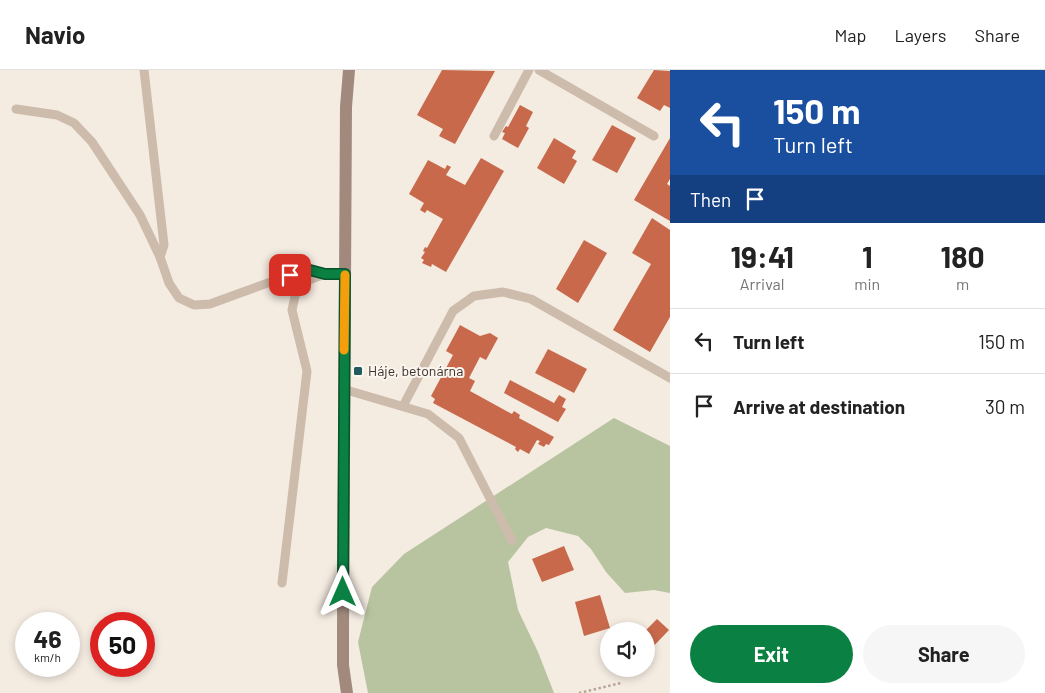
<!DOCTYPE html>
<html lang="en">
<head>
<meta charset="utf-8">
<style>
	:root { --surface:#fff; --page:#f6f6f6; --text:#222; --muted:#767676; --line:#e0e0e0; --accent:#0b8043 }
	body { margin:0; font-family:Barlow,sans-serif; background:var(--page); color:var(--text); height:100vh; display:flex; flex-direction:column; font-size:19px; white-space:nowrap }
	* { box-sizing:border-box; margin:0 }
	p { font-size:16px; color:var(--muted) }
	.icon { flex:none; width:28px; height:28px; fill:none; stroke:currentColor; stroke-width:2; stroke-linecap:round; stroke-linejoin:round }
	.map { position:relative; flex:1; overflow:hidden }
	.side { display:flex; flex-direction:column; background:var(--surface); width:375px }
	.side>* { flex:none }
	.guide { background:#1a4fa0; color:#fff; overflow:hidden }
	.controls { position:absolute; left:600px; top:552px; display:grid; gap:10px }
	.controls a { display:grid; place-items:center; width:55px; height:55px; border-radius:50%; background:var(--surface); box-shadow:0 2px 8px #0003; font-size:25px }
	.speed { position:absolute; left:15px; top:542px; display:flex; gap:10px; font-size:25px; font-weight:700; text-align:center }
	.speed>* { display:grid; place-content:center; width:65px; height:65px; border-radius:50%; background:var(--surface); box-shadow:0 2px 8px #0003; line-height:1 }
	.speed small { font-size:12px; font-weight:400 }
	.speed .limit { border:8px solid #d22; background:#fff; color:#111 }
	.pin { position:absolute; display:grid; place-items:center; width:42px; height:42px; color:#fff; margin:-21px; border-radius:10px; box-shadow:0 2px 8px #0006 }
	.me { position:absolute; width:55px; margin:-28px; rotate:0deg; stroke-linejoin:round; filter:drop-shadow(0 0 4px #0008) }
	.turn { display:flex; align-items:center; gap:18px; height:105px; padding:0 20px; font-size:22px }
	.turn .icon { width:65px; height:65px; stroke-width:2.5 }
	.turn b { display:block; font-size:35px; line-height:42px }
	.then { display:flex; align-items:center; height:48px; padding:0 20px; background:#0003; gap:10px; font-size:19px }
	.eta { display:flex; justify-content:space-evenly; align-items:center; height:85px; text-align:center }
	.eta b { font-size:30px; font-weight:700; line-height:35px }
	.action { display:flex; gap:10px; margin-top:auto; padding:10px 20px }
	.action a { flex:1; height:58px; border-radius:30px; background:var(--accent); color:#fff; font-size:20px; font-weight:700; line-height:58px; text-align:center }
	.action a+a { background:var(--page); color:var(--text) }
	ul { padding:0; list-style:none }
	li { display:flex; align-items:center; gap:15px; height:65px; padding:0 20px; border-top:1px solid var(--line) }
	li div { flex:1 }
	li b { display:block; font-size:19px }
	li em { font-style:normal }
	header { display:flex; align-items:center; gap:30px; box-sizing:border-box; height:70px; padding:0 25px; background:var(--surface); border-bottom:1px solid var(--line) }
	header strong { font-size:24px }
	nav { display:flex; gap:28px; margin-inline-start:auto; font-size:18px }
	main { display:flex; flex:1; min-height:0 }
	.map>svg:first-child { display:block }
	.green { fill:#b8c4a0 }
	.building { fill:#c8694b }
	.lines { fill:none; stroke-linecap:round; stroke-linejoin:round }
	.path { stroke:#b9a596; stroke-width:2.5; stroke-dasharray:2.5 2.5; stroke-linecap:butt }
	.lane { stroke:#cdbbac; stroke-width:9 }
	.secondary { stroke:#a18a7d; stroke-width:12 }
	.route-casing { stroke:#07532c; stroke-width:12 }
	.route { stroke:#0b8043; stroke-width:9 }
	.slow { stroke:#f59e0b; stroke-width:9 }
	.poi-dot { fill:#1f5a5e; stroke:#fbf5ee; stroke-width:2 }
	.labels { text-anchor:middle; stroke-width:4; stroke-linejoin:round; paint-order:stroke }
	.poi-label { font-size:14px; fill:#3b302b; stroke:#fbf5ee; text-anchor:start }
</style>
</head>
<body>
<header>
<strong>Navio</strong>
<nav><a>Map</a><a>Layers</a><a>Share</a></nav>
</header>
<main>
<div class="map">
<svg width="670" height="623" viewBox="0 0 670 623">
	<rect width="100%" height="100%" fill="#f4ebe1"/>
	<!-- green -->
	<polygon class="green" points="614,348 670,376 670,523 654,520 625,523 606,502 591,479 578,466 546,458 528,467 508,492 518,540 538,582 554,623 368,623 358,572 372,517 404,484"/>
	<!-- building -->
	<g class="building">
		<polygon points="442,0 495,1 455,74 439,66 443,59 417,45"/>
		<polygon points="654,0 670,1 670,38 664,35 660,41 637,28"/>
		<polygon points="520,35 533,42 526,56 529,58 518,78 502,69 505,63 502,62 506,56 508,57"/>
		<polygon points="612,55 636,68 617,103 592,90"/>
		<polygon points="554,68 576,81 572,88 577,91 564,114 537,98"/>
		<polygon points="670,68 670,109 667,114 670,116 670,151 634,130"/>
		<polygon points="481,88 504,101 446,202 432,194 431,197 422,193 424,190 421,188 425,182 423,181 425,177 427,178 443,149 427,140 425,143 420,140 424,133 409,124 428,90 445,99 447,95 451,97 446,105 465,115"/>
		<polygon points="652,148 670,160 670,247 650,282 613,260 651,194 632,183"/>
		<polygon points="584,170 607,183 578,233 556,219"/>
		<polygon points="460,255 480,266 490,263 498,268 486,290 480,287 469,308 475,311 470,321 512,344 514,341 520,345 519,348 554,367 549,375 546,374 544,377 538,374 540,371 537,370 529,384 520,379 518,382 515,379 516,377 433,333 435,329 431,326 453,285 446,281"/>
		<polygon points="548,279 587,299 574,323 535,303"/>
		<polygon points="510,310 554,333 559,325 566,329 562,337 566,339 558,352 504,323"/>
		<polygon points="564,476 574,500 542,512 532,489"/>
		<polygon points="600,525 610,558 584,566 575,532"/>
		<polygon points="657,549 669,560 648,582 646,580 646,561 645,561"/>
	</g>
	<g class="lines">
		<!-- path -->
		<polyline class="path" points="579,623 621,613"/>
		<!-- lane -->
		<g class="lane">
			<polyline points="144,0 164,175 160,187 169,213 179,228 194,235 210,234 306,199 325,204"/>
			<polyline points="539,0 654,66"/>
			<polyline points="16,39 57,45 74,53 92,72 140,145 160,187"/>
			<polyline points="494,66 529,0"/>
			<polyline points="343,319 428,344 459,368 512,471"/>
			<polyline points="403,336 453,241 474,226 503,222 531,229 670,308"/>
			<polyline points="282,513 307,301 292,240 296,222 309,210 325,204 345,204"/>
		</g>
		<!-- secondary -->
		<polyline class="secondary" points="347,623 343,595 343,559 346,37 349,0"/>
	</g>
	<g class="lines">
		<!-- route casing -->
		<g class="route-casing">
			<polyline id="route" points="290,205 306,199 325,204 345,204 343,522"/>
		</g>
		<!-- route -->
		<use href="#route" class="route"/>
		<!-- slow -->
		<polyline class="slow" points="344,280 345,205"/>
	</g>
	<!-- markers -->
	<rect class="poi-dot" x="353" y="296" width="10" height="10" rx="2.5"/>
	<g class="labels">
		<!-- poi labels -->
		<g class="poi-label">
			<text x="368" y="306">Háje, betonárna</text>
		</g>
	</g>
</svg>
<div class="controls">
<a><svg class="icon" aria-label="sound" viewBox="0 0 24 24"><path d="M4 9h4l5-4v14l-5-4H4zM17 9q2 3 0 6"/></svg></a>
</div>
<div class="speed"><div>46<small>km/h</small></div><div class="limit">50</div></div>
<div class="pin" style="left:290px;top:205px;background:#d93025"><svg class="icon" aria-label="arrive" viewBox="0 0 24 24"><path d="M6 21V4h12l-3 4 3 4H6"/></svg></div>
<svg class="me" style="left:343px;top:522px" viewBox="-20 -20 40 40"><path d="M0-17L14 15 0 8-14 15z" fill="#0b8043" stroke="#fff" stroke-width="4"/></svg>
</div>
<section class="side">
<div class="guide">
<div class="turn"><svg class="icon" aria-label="left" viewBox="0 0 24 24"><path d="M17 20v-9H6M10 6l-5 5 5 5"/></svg><div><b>150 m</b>Turn left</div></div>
<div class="then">Then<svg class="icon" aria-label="arrive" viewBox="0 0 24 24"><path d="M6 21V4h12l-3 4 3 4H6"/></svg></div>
</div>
<div class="eta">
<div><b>19:41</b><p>Arrival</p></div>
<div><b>1</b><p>min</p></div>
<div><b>180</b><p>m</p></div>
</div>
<ul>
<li><svg class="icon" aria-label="left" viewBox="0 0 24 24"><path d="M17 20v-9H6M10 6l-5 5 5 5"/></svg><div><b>Turn left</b></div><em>150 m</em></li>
<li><svg class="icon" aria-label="arrive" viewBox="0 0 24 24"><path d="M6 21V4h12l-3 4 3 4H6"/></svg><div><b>Arrive at destination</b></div><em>30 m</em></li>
</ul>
<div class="action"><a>Exit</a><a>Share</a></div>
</section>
</main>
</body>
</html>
